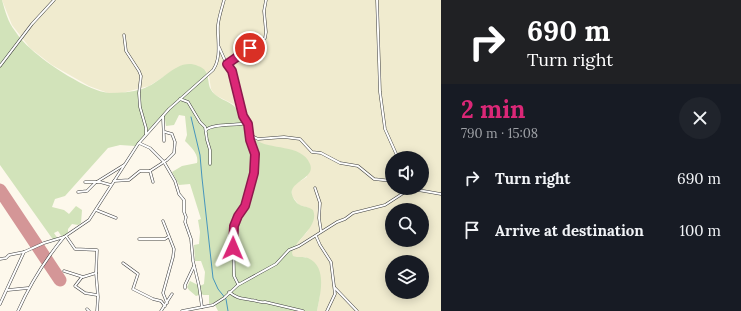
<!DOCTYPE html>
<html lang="en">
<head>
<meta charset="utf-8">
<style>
	:root { --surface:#171b24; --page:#20242c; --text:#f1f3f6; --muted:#9ea1a6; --accent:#db2777 }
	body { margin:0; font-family:Lora,serif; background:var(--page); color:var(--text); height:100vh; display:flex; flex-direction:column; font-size:15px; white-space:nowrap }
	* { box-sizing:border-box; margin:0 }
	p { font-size:13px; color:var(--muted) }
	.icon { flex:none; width:22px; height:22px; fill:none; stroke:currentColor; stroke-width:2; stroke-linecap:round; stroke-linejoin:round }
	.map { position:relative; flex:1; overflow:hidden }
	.panel { display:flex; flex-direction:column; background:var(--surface); width:300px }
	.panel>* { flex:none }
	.top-card { background:#202124; color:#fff; overflow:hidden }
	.tools { position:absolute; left:385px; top:151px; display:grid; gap:8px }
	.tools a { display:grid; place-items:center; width:44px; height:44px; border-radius:50%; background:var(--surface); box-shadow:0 2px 10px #0003; font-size:20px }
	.pin { position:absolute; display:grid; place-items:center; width:34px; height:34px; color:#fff; margin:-17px; border:2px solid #fff; border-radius:50%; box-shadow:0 1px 4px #0007 }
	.me { position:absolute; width:44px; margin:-22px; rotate:1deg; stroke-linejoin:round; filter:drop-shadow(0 0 3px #0008) }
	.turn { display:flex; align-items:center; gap:14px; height:84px; padding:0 20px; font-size:18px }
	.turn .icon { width:52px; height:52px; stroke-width:2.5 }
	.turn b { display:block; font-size:28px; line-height:34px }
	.round { display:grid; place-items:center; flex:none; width:42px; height:42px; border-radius:21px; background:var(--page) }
	.overview { display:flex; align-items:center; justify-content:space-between; height:68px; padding:0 20px }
	h1 { font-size:24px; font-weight:800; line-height:30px; color:var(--accent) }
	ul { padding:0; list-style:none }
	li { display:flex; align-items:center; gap:12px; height:52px; padding:0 20px }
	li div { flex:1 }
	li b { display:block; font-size:15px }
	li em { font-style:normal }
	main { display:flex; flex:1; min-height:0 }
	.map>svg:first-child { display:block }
	.farmland { fill:#f0ebcf; fill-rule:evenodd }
	.green { fill:#d2e3ba }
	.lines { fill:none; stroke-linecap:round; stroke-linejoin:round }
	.stream { stroke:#4695bc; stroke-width:1 }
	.runway { stroke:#d49697; stroke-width:13 }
	.minor-casing { stroke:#3e3e3e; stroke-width:3 }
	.minor { stroke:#fff; stroke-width:2 }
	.route-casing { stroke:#8e194d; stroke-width:10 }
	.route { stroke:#db2777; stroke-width:7 }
</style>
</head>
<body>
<main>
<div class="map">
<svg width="441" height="311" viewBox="0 0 441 311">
	<rect width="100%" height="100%" fill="#fdf8ec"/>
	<!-- farmland -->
	<path class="farmland" d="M2 0H441V311H317L320 295 306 257H295L292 256V252L295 246 307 232 313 221 309 208 299 205 292 196V189L294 185 307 177 294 151 266 145 259 143 254 139 245 128 238 109 233 104 215 95 211 89 209 76 205 70 168 74 149 86 122 93H108L89 86 52 65 30 48 12 25ZM392 158H422V188H392ZM392 210H422V240H392ZM392 262H422V292H392Z"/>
	<!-- green -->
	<path class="green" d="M0 0H2C5 11 8 22 15 31 19 37 25 44 31 49 47 64 88 91 109 93 120 93 132 92 142 89 163 83 177 57 198 66 210 70 207 79 210 88 215 99 229 100 236 108 244 116 244 128 252 137 267 152 301 142 310 164 317 181 278 182 297 203 301 207 308 206 313 210 320 226 295 240 292 253L293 256C298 258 303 256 308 258 328 267 320 295 317 311H218L214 303 209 304V295H203L202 294 196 296 189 290 187 287 190 281 200 286 204 284 205 272 201 261H195L194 245 199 244 200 232 198 220 201 219 190 184 179 185 172 172 182 166 197 163C199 154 191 147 185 141L187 135 185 116 179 115 174 125 166 126 165 120 162 117 135 146 120 145 108 148 65 196 55 199 52 207 64 210 69 214 76 206 82 210 81 223 78 225 72 224 68 229V233L62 237 58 231 54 233 58 239 54 241 0 165Z"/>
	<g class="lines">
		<!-- stream -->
		<polyline class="stream" points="191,117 200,155 202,178 213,278 218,289 226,299 228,311"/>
		<!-- runway -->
		<polyline class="runway" points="0,190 60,280"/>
		<!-- minor casing -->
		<g class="minor-casing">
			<g id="minor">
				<polyline points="377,0 380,92 385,129 398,158"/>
				<polyline points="124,35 126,51 139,71 141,76 139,93 140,107 146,128 146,134"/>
				<polyline points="219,47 227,65 231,71 243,116 248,124 250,140 255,154 254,173 245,207 238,216 233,227 234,276 238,284"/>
				<polyline points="227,64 265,38 266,32 264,11 266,0"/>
				<polyline points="0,66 32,24 54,0"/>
				<polyline points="180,99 188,102 200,122 205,127 207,140 210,150 210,164"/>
				<path d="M163 116C163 125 164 132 164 141"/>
				<path d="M206 130C212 123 237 126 247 123"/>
				<polyline points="250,135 258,139 284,137 300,139 312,152 321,153 340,163 358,166 374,179 392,181"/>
				<polyline points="139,143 150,148 164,162 175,181 179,194 184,200 184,212 186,217 185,222 191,239 193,261 199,286 202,307"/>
				<polyline points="150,171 153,182"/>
				<polyline points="114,181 129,180 140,171 150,171 167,160 174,153 175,142 172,134 165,132"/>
				<polyline points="85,182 100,182 111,185"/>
				<polyline points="315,188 320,203 319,218 321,231"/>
				<polyline points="416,188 418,190 441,194"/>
				<polyline points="78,192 87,191 95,183 124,165"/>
				<polyline points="96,210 116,218"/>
				<polyline points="163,221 174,249 173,257 163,293 167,303"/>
				<polyline points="66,236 75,249 97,250 96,273 98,297 97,311"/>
				<polyline points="316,236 320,245 331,262 335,294 327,311"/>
				<polyline points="139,239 165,239 168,237"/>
				<path d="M0 259 6 258 9 255 24 252 44 243 64 237 89 220 138 144 169 109 213 70C222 57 217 40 218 25 219 16 222 8 224 0"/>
				<polyline points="123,263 138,274 133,289 153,299 161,301 165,306"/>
				<polyline points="64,271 83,277 96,273"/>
				<polyline points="82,277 75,286 85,293 97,295"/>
				<polyline points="185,288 185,285 194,266"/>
				<polyline points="335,288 357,311"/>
				<polyline points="8,290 28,288"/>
				<path d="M229 292C238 299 241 298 251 300 256 300 259 303 265 302L303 311"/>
				<polyline points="0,304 24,252"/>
				<polyline points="87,309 89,311"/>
				<path d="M18 311C30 284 45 260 64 237"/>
				<polyline points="161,311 172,294"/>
				<polyline points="182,311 213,305 224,298 238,285 276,264 289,250 299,246 337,222 345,219 353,213 385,205 405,192 408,188"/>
			</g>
		</g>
		<!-- minor -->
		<use href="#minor" class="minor"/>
	</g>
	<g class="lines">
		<!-- route casing -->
		<g class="route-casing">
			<polyline id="route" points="233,248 234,226 238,216 245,206 254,173 255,154 250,140 248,124 243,116 232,71 227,64 250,48"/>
		</g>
		<!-- route -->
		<use href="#route" class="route"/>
	</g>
</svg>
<div class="tools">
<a><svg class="icon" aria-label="sound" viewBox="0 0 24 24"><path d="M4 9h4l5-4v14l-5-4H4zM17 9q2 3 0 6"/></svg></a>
<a><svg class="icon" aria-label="search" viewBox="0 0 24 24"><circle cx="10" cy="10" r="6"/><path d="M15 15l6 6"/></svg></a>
<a><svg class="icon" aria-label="layers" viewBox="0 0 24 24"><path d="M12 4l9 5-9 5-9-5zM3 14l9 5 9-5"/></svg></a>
</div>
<div class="pin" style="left:250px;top:48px;background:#d93025"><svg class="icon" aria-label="arrive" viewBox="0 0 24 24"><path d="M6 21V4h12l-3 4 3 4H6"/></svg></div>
<svg class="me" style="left:233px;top:248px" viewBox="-20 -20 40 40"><path d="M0-17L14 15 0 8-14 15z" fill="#db2777" stroke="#fff" stroke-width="4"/></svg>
</div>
<section class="panel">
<div class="top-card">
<div class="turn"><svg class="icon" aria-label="right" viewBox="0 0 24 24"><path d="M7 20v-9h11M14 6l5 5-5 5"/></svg><div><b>690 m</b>Turn right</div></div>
</div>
<div class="overview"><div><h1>2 min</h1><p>790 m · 15:08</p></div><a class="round"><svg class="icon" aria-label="close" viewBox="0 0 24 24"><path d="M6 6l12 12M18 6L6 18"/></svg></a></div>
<ul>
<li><svg class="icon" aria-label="right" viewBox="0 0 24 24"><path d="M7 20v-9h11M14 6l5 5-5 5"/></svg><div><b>Turn right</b></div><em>690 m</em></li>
<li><svg class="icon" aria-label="arrive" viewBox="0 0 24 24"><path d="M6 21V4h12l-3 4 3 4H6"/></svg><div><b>Arrive at destination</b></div><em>100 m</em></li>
</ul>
</section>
</main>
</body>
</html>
